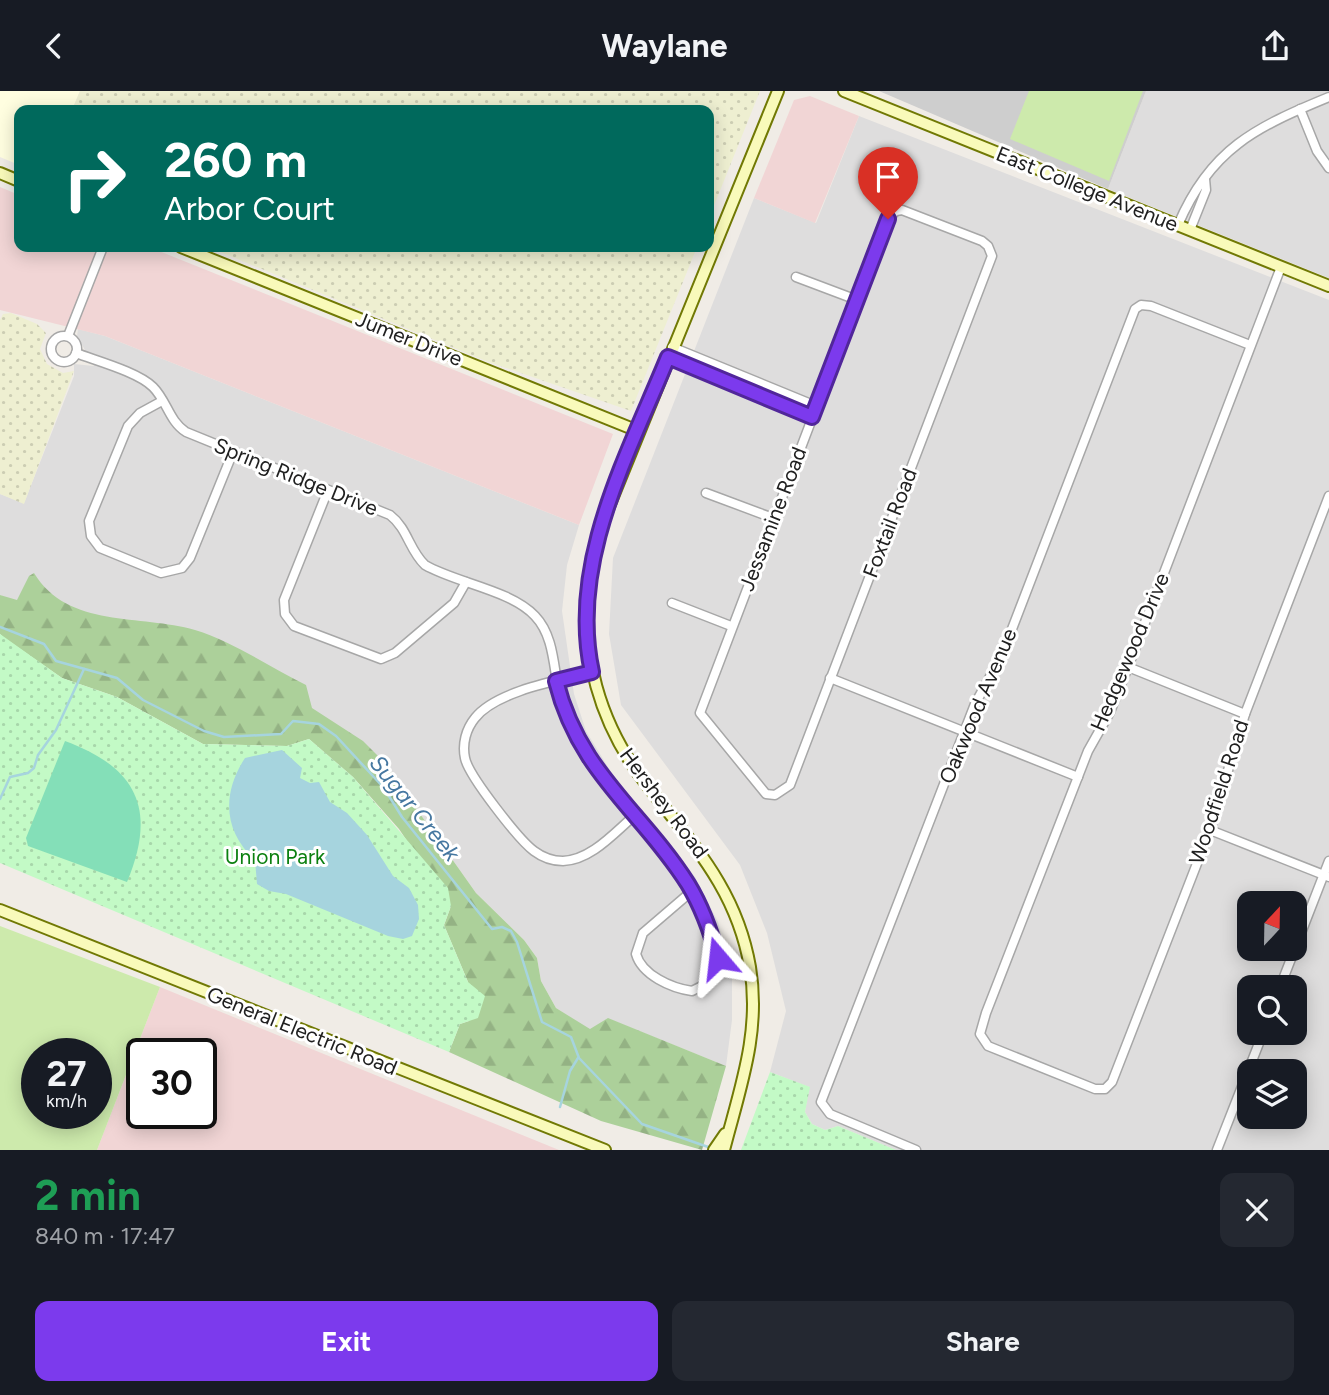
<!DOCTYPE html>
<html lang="en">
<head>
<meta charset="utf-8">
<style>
	:root { --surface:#171b24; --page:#242831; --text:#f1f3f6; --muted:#9ea1a6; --accent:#7c3aed }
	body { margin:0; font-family:Figtree,sans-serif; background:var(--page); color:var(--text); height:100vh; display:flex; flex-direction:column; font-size:26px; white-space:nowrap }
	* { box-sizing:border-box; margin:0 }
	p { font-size:23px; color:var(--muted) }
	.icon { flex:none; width:38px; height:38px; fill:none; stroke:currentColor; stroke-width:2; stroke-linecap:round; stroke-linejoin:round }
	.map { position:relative; height:1059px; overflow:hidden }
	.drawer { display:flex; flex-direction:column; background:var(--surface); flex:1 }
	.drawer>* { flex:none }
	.top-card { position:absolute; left:14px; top:14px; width:700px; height:147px; border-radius:14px; box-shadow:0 4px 18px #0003; background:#00695c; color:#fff; overflow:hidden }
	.needle { width:46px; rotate:22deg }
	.tools { position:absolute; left:1237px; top:800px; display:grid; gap:14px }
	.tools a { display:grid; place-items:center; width:70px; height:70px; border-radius:14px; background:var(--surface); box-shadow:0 4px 18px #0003; font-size:35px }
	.speed { position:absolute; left:21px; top:947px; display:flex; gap:14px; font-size:35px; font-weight:700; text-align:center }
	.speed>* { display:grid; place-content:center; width:91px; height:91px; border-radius:50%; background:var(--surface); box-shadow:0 4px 18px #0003; line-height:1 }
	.speed small { font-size:18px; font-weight:400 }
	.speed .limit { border:4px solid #111; border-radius:10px; background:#fff; color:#111 }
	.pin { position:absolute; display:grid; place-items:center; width:60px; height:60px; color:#fff; margin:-72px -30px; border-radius:50% 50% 50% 0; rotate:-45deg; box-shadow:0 0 7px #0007 }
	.pin .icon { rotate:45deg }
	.me { position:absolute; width:77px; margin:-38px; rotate:343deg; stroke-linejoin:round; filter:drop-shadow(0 0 5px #0008) }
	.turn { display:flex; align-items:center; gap:24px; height:147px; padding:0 35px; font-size:32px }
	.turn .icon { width:91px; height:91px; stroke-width:2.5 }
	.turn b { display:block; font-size:49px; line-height:60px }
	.round { display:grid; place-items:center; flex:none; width:74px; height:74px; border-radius:14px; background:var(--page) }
	.head { display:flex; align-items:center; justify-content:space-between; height:119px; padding:0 35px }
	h1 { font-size:42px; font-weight:700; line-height:52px; color:#1e9e55 }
	.action { display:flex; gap:14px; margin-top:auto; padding:14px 35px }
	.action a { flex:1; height:80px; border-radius:14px; background:var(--accent); color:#fff; font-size:28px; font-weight:700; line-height:80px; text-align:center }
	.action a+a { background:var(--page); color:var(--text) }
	header { display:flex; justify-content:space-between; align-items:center; height:91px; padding:0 35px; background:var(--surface); font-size:32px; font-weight:700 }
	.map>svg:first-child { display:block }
	.residential { fill:#dedddd; fill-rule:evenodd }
	.commercial { fill:#f1d5d5; fill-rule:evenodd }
	.education { fill:#fffee0 }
	.religious { fill:#cecece }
	.farmland { fill:url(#farmland-dots) }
	.grass { fill:#cdeaac; fill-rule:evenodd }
	.forest { fill:url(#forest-firs) }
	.park { fill:url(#park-dots) }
	.pitch { fill:#84dfb8 }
	.water { fill:#a6d4de }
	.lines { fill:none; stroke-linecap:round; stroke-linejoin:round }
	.stream { stroke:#a6d4de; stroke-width:2.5 }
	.street-casing { stroke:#a7a7a7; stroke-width:11 }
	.secondary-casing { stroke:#717904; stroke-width:14 }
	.street { stroke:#fff; stroke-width:8 }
	.secondary { stroke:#f9faba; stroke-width:10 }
	.route-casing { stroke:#51269a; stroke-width:18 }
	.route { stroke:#7c3aed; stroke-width:12 }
	.labels { text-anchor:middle; stroke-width:6; stroke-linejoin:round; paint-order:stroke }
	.street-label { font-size:21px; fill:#202020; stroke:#fff }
	.park-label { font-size:21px; fill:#0b8010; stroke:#fff }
	.water-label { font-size:23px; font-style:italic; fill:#4577a0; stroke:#fff }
</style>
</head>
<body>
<header><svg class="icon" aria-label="back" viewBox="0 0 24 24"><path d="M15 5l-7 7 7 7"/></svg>Waylane<svg class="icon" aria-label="share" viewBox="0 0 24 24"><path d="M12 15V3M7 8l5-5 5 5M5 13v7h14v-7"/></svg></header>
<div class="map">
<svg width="1329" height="1059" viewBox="0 0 1329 1059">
	<defs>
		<pattern id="farmland-dots" width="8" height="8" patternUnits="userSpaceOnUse" patternTransform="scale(1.75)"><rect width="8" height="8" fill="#eeefd1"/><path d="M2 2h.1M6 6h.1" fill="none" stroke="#cccdb3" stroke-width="1.8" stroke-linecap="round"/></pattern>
		<pattern id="forest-firs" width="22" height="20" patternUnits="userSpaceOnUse" patternTransform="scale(1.75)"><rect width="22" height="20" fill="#acd09a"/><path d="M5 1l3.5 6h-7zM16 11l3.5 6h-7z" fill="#94b284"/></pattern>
		<pattern id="park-dots" width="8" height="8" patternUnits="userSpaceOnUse" patternTransform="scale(1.75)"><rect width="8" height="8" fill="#c3fac6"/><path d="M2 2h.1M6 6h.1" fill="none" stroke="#a7d6aa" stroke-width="1.8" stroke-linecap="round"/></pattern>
	</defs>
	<rect width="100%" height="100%" fill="#f0ece6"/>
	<!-- residential -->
	<g class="residential">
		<polygon points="1146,0 1329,0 1329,187 1108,98"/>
		<path d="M859 25 1329 209V1059H896L838 1035 825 1039 812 1033 805 1021 809 996 770 981 786 920 767 842 740 774 621 614 609 543 613 467 754 107 816 132ZM1250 812H1295V858H1250ZM1250 896H1295V942H1250ZM1250 980H1295V1026H1250Z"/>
		<polygon points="78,238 105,245 579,434 567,474 562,520 574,603 586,640 611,681 695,786 718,831 732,886 732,929 726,975 609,928 590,939 556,917 541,890 537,867 524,849 476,802 382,669 0,504 0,403 24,412 74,285 74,273 94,275 77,245"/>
	</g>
	<!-- commercial -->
	<g class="commercial">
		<polygon points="810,5 859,25 815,132 754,107 794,9"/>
		<polygon points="0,96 19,104 19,156 149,156 613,343 579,434 105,245 0,219"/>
		<path d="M160 896 559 1059H97ZM142 962H201V1022H142Z"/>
	</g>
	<!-- education -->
	<polygon class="education" points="0,0 80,0 72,19 19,19 19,74 0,66"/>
	<!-- religious -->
	<polygon class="religious" points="879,0 1146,0 1108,98"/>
	<!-- farmland -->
	<g class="farmland">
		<polygon points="80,0 760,0 709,127 709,19 72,19"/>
		<polygon points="208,156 697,156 631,320 486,270"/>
		<polygon points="11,222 37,233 46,242 40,258 47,273 63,282 74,280 24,413 0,403 0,229 3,223"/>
	</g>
	<!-- grass -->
	<g class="grass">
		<polygon points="1029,0 1143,0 1109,90 1010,48"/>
		<path d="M0 835 160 896 97 1059H0ZM37 962H96V1022H37Z"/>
	</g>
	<!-- forest -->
	<path class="forest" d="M34 482C68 538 141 523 195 539 234 551 269 576 306 594L312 617 363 650 382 669 476 802 524 849 537 867 541 890 556 917 590 938 608 927 726 975 702 1059 601 1030 449 961 460 933 469 930 468 891 444 834 451 815 399 738 353 686 309 648 287 655 203 653 117 606 62 587 3 546 0 543V504L17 509 29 485Z"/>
	<!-- park -->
	<g class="park">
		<polygon points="0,543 62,587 117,606 203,653 287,655 309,648 353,686 448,797 451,815 444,834 468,891 485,905 478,927 460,933 449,961 0,772"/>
		<polygon points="770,981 810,996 805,1021 812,1033 825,1039 838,1035 896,1059 741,1059"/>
	</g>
	<!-- pitch -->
	<path class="pitch" d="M65 650C138 677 157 719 127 791L28 755 26 747Z"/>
	<!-- water -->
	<path class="water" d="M282 659 302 677 300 687 310 692 319 691 330 711 347 722 367 744 393 785 409 797 418 814 419 828 412 845 403 848 388 845 286 803 269 800 257 793 255 769C223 740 222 702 245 667Z"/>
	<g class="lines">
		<!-- stream -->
		<g class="stream">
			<polyline points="0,536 44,553 56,570 117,587 143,609 204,640 224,646 281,643 293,630 319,633 336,645 384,697 402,726 492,838 502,836 511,840 517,851 542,931 571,946 579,967 642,1033 711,1057"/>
			<polyline points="0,708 10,686 28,682 34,677 38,664 56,639 84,578"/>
			<polyline points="560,1016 570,980 578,967"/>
		</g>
		<!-- street casing -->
		<g class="street-casing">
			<g id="street">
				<polyline points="1300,18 1317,60 1329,77"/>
				<polygon points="902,119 982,150 988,155 992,165 790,694 775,704 766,703 700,622 888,128 896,120"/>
				<path d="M1178 134C1210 58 1256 36 1329 6"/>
				<polyline points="1190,139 1206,99 1205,88"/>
				<polyline points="1281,176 1128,576 1110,621 1088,660 986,922 980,943 988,955 1095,998 1105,998 1112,991 1210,739 1245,623 1329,405"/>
				<polyline points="796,186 857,209"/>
				<polyline points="68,245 103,156"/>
				<circle cx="64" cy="258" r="13"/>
				<polyline points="672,256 816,315"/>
				<path d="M76 262C97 270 138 281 153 296 167 310 169 330 186 341L390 424C408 438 409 459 425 474 456 492 511 499 535 525 556 547 553 582 561 610 570 639 585 666 603 689 634 726 743 840 712 890L692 900C671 897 642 884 636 863L643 842 692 800"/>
				<polyline points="668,266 812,326"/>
				<polyline points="162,310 140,322 128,335 89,430 91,445 100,457 161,482 182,477 190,467 233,361"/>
				<polyline points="328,399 284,509 285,523 294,535 381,568 395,562 454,512 466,491"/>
				<polyline points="706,402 773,427"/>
				<polyline points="672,512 731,535"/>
				<polyline points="1128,576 1245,623"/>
				<path d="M592 581C560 589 496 600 475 627 466 638 462 653 465 667 468 684 519 749 534 760 542 766 553 770 563 770 591 769 614 742 634 725"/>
				<polyline points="830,587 1078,686"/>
				<polyline points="1210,739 1329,786"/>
				<polyline points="1280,896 1329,770"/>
				<polyline points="916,1059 830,1023 821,1011 975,613 1002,564 1135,218 1141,214 1151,215 1250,254"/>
				<polyline points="1217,1059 1263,942"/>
			</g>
		</g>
		<!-- secondary casing -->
		<g class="secondary-casing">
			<g id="secondary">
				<polyline points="844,0 1329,195"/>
				<polyline points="0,82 19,90"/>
				<polyline points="181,156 638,340"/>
				<polyline points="0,819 605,1059"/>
				<polyline points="714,1059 725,1043"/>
				<path d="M724 1059C740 997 761 941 750 876 737 800 695 756 650 698 599 635 578 560 590 479 592 460 600 441 606 423L778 0"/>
			</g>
		</g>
		<!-- street -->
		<use href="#street" class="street"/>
		<!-- secondary -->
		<use href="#secondary" class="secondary"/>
	</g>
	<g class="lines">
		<!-- route casing -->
		<g class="route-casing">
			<path id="route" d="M718 867C711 841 702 816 688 793 641 719 579 682 556 590L592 581C568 472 628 364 668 266L812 326 888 128"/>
		</g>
		<!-- route -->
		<use href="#route" class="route"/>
	</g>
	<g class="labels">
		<!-- street labels -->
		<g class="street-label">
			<text transform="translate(1087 98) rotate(22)" y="7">East College Avenue</text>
			<text transform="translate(409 248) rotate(22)" y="7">Jumer Drive</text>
			<text transform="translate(296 386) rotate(22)" y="7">Spring Ridge Drive</text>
			<text transform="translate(773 428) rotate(-69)" y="7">Jessamine Road</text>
			<text transform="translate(890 432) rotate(-69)" y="7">Foxtail Road</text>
			<text transform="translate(1130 561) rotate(-67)" y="7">Hedgewood Drive</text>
			<text transform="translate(978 615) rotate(-67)" y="7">Oakwood Avenue</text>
			<text transform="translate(1219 701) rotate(-72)" y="7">Woodfield Road</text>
			<text transform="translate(664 712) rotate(53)" y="7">Hershey Road</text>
			<text transform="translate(302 940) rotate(22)" y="7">General Electric Road</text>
		</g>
		<!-- park labels -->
		<g class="park-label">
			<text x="275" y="773">Union Park</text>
		</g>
		<!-- water labels -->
		<g class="water-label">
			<text transform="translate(415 717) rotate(51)" y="8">Sugar Creek</text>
		</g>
	</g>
</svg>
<div class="tools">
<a><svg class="needle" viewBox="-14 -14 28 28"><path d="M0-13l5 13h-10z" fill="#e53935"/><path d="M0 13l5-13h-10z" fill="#9ea1a6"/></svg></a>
<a><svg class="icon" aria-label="search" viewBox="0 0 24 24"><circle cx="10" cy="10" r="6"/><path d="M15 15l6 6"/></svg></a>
<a><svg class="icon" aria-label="layers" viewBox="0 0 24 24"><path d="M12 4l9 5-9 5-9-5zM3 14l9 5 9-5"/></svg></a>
</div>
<div class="speed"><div>27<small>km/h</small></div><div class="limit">30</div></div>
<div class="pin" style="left:888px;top:128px;background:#d93025"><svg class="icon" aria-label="arrive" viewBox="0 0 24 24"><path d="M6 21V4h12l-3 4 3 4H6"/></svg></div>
<svg class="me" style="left:718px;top:867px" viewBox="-20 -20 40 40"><path d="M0-17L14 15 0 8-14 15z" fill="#7c3aed" stroke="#fff" stroke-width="4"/></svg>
<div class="top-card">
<div class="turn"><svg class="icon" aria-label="right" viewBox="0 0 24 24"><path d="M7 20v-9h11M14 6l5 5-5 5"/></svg><div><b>260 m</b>Arbor Court</div></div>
</div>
</div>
<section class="drawer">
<div class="head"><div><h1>2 min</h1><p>840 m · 17:47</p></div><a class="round"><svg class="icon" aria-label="close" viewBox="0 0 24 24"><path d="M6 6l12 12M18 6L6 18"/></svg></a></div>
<div class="action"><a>Exit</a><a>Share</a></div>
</section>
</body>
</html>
